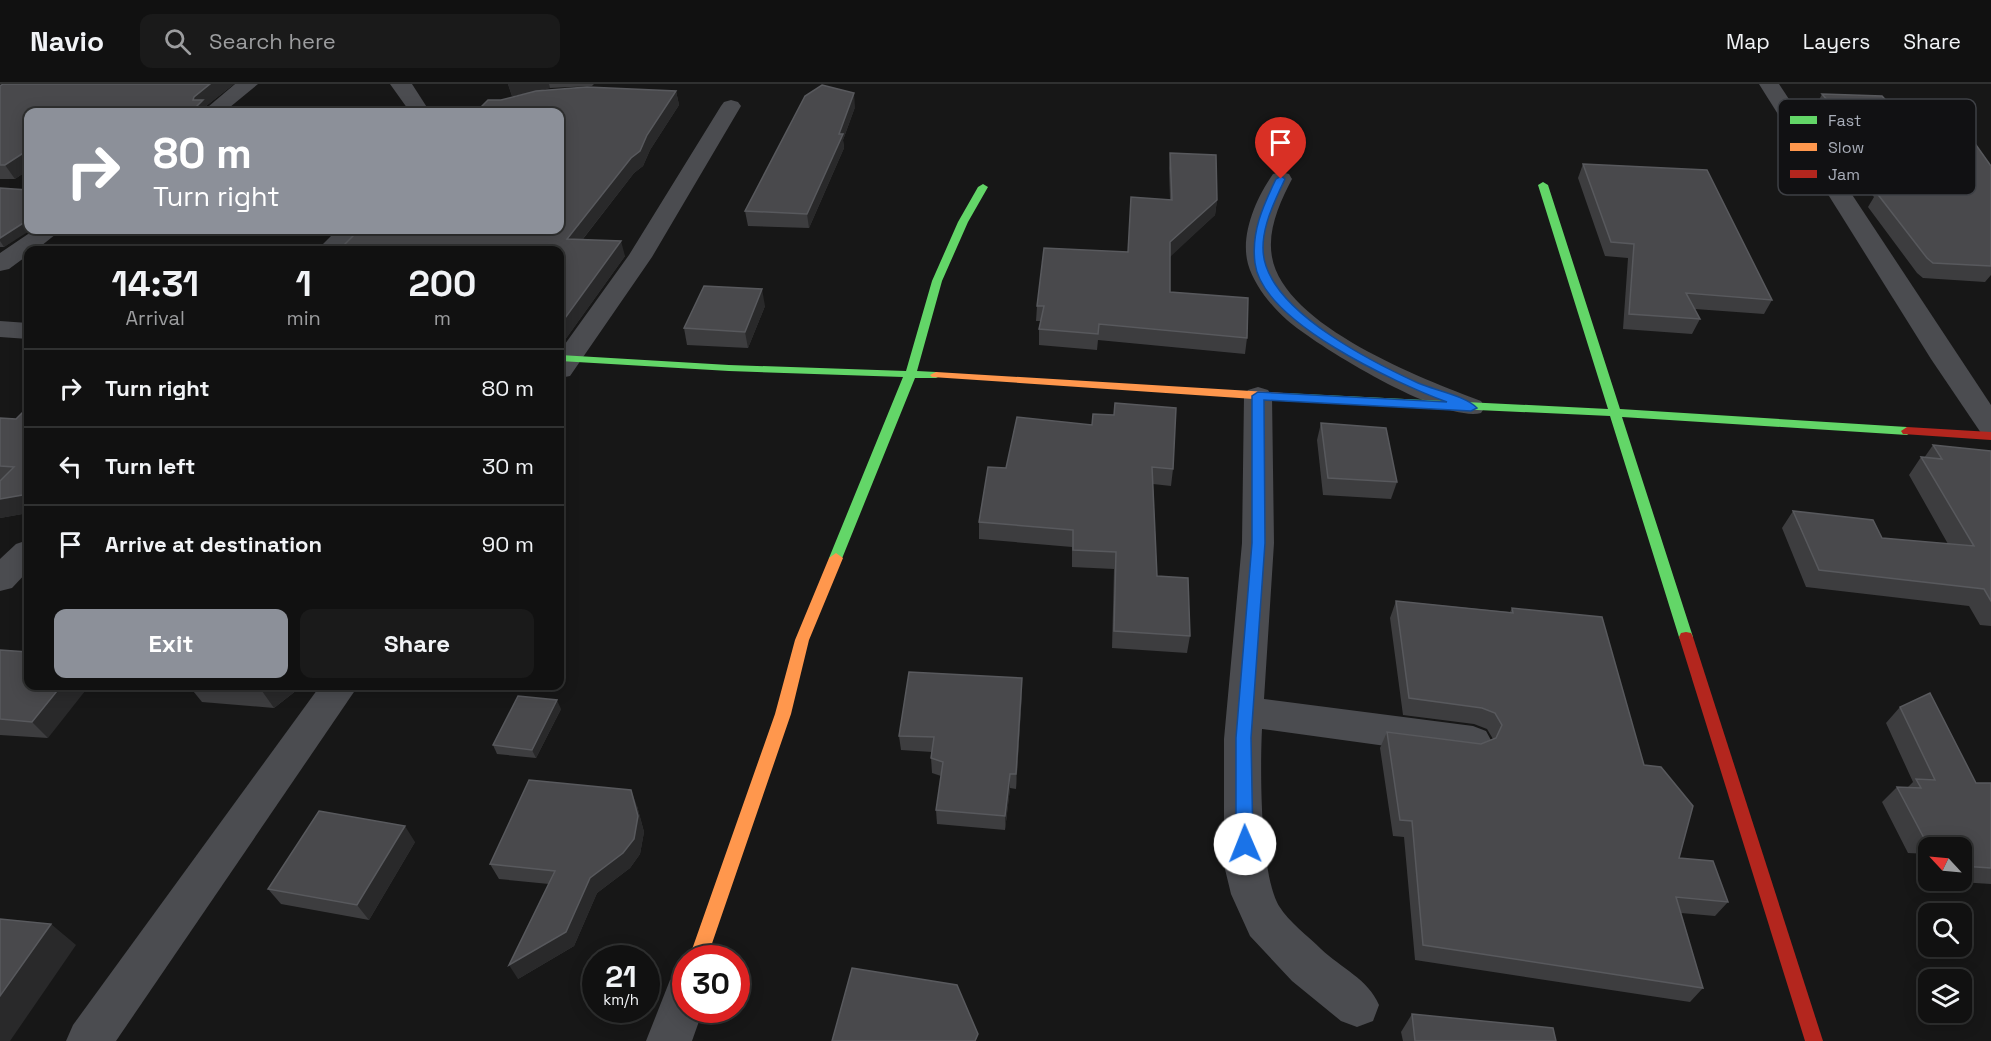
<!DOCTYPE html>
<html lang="en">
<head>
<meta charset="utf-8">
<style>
	:root { --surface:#111; --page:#1a1a1a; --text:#f1f3f6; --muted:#9c9d9f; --line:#303131; --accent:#8c9099 }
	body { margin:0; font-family:"Space Grotesk",sans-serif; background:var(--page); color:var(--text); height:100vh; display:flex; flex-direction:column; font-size:22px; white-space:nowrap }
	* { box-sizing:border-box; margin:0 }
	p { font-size:20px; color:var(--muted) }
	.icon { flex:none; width:33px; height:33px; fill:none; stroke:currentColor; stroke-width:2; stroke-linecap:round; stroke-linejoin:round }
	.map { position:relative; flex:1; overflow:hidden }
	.sheet { position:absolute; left:24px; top:162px; width:540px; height:444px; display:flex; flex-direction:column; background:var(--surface); border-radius:12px; box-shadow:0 3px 15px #0003,0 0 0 2px var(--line) }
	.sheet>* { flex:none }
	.banner { position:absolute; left:24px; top:24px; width:540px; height:126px; border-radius:12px; box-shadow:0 3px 15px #0003,0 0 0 2px var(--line); background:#8c9099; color:#fff; overflow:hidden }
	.needle { width:39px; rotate:296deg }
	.buttons { position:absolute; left:1918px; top:753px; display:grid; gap:12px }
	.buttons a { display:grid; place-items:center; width:54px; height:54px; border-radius:12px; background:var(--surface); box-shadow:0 3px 15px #0003,0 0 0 2px var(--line); font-size:30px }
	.speed { position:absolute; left:582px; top:861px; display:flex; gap:12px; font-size:30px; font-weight:700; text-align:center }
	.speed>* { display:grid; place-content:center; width:78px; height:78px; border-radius:50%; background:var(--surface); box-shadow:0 3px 15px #0003,0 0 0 2px var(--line); line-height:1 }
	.speed small { font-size:15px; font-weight:400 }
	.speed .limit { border:9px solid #d22; background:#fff; color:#111 }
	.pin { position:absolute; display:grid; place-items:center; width:51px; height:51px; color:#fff; margin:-62px -26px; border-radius:50% 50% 50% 0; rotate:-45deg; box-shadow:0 0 6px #0007 }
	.pin .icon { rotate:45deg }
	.me { position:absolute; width:66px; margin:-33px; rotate:359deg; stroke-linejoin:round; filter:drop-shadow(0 0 4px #0008) }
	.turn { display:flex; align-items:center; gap:21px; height:126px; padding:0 30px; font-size:27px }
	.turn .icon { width:78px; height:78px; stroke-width:2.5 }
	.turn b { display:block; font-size:42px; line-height:51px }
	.eta { display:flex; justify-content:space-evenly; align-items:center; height:102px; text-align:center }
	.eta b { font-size:36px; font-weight:800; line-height:42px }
	.primary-button { display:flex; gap:12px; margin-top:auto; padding:12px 30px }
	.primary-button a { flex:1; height:69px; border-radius:12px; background:var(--accent); color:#fff; font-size:24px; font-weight:800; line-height:69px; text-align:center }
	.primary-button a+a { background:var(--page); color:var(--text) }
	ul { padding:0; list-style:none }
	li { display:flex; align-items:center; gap:18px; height:78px; padding:0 30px; border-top:2px solid var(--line) }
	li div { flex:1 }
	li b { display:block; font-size:22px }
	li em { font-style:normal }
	header { display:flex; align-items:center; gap:36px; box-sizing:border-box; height:84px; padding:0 30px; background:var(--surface); border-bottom:2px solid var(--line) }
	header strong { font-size:28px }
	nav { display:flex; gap:33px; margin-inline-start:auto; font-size:21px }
	.search { width:420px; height:54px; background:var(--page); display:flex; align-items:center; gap:15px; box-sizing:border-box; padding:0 21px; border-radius:12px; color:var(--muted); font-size:22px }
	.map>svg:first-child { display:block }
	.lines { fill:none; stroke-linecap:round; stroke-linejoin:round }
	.street { fill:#4b4c50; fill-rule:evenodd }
	.fast { fill:#63d668; fill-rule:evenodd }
	.slow { fill:#ff974d; fill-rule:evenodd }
	.jam { fill:#b3261e; fill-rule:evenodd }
	.wall { fill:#3d3d3f }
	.shaded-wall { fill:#29292a }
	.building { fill:#49494c; stroke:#58595d; stroke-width:1.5 }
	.route { fill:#1a73e8; stroke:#114b97; stroke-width:1.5 }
	.key { fill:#111113; stroke:#3e4045; stroke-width:1.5 }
	.key-label { font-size:16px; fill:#a8adb8 }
</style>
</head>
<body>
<header>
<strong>Navio</strong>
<div class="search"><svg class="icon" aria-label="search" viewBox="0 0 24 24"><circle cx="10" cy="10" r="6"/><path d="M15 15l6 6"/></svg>Search here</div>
<nav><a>Map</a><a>Layers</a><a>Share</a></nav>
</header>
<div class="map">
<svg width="1991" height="957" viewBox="0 0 1991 957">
	<rect width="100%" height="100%" fill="#171717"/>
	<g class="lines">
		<!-- street -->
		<g class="street">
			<polygon points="235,0 258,0 224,28 202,28"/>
			<polygon points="390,0 412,0 430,28 410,28"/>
			<polygon points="1759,0 1779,0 1991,321 1991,351 1981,349 1931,275"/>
			<polygon points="731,16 738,18 741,22 652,173 570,292 560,294 560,267 629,171 721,22 724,18"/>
			<path d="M1281 88 1289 90 1292 95C1280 118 1267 146 1272 173 1284 242 1423 295 1481 317L1485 323 1481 329C1443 339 1318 263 1287 236 1271 222 1254 201 1248 180 1240 151 1256 114 1273 90Z"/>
			<polygon points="34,146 61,146 36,166 28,166 28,171 9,185 0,187 0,169"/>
			<polygon points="337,146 363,146 343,166 317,166"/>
			<polygon points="0,237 28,239 28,255 0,253"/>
			<path d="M1258 303 1268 306 1272 312 1274 459 1264 615 1473 642 1486 647 1492 658 1486 669 1473 674 1262 645C1260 685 1260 790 1279 822 1289 838 1308 852 1321 865 1341 884 1368 895 1379 921L1373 937 1357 943 1341 937 1292 897 1250 852 1231 810 1224 781V655L1242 459 1244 312 1248 306Z"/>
			<polygon points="28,456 28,487 12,504 0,507 0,475 16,460"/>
			<polygon points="320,602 358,602 116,957 66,957 73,941"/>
			<polygon points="686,889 686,926 703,926 692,957 646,957 670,896"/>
		</g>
		<!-- fast -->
		<g class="fast">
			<polygon points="1543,98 1548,101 1620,325 1907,343 1913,347 1907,351 1622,333 1693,553 1691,557 1681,557 1679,553 1610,332 1284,317 1278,313 1284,309 1608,325 1538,101"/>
			<polygon points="983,100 988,103 968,138 942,197 917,287 936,288 942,291 936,294 915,294 841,477 831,477 829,474 903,293 729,287 560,277 560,271 729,281 906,287 932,197 958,138 978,103"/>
		</g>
		<!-- slow -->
		<g class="slow">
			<polygon points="936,288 1284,309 1290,313 1284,317 932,293 930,291"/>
			<polygon points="836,469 843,474 809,556 791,630 707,874 689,874 775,630 795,556 829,474"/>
		</g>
		<!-- jam -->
		<g class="jam">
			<polygon points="1907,343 1991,348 1991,356 1903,350 1901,347"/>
			<polygon points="1686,548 1691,549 1693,553 1823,957 1805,957 1679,553 1681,549"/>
		</g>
	</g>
	<!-- wall -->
	<g class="wall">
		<polygon points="3,0 234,0 206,22 28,28 28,86 15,95 0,95 0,2"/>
		<polygon points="508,0 594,0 592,2 550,4 512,12"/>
		<polygon points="676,7 679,21 650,66 643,82 634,89 583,155 625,172 562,260 560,260 560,166 346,166 344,161 501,16"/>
		<polygon points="1822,10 1991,82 1991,191 1985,198 1923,194 1917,189 1868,123 1874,113 1860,96 1866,85 1815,24"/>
		<polygon points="855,23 843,56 844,64 809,144 748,142 745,127"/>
		<polygon points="1170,69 1217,116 1215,131 1170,172 1170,208 1247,254 1245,270 1098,256 1097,266 1039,261 1039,245 1041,237 1036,237 1037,222 1127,168 1170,115 1169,84"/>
		<polygon points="1583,80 1772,216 1764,230 1695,225 1700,235 1692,250 1623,245 1628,174 1605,172 1578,94"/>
		<polygon points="0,104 28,106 28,146 4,163 0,163"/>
		<polygon points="765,222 748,264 687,261 684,244"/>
		<polygon points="1017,333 1173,385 1171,402 1153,400 1157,492 1190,552 1187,569 1112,564 1114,485 1072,483 1072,463 979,455 979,438 1006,384"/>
		<polygon points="0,334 28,429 0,434"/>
		<polygon points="1321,339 1397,398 1391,415 1323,411 1317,356"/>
		<polygon points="1933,361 1991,367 1991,542 1980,541 1969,522 1806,503 1782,444 1793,427 1882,454 1948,460 1909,391 1921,373 1924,374"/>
		<polygon points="1396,517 1510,528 1512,524 1644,681 1679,774 1728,818 1715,832 1681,829 1703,904 1690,918 1415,876 1404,753 1393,752 1380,664 1387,648 1481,660 1493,655 1487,645 1474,640 1403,631 1390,534"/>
		<polygon points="0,566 48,654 0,651"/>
		<polygon points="189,602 302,602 274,624 202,618"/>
		<polygon points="1022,609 1016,705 1010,704 1005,746 937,740 936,726 941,692 932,689 931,674 932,668 901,666 899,652"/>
		<polygon points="1900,623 1976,699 1991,699 1991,800 1944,797 1962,796 1962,764 1929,764 1929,770 1908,769 1882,718 1897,703 1907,704 1913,698 1886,639"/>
		<polygon points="561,625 536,674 497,670 493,661"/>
		<polygon points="637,722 644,748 640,770 630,784 597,809 574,862 518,895 549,800 499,795 490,780"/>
		<polygon points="415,758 369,836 281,820 268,805"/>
		<polygon points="1412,930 1556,957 1403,957 1401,948"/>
	</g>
	<!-- shaded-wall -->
	<g class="shaded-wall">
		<polygon points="210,0 234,0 206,22 209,28 191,28 194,13"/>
		<polygon points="508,0 549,0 550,4 512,12"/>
		<polygon points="676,7 679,21 650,66 643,82 634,89 571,170 567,155 647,51"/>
		<polygon points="854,9 855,23 843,56 844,64 809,144 807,130 839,50"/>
		<polygon points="28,66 28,86 15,95 5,81"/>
		<polygon points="1217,116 1215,131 1169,174 1170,158"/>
		<polygon points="27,136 28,138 28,146 31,146 4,163 0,157 0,154"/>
		<polygon points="621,157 625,172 562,260 560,251 560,241"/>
		<polygon points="762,205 765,222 748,264 745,248"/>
		<polygon points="28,410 28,429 0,434 0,415"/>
		<polygon points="1022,594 1022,609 1016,705 1016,690"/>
		<polygon points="61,602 89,602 48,654 32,638"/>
		<polygon points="269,602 302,602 274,624 262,607"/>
		<polygon points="557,616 561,625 536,674 532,666"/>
		<polygon points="1010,690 1010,704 1005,746 1005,732"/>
		<polygon points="631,706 637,722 644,748 640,770 630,784 597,809 574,862 518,895 509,881"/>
		<polygon points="405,742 415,758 369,836 357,821"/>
		<polygon points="51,840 76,861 10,957 0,957 0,912"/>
	</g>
	<!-- building -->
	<g class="building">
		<polygon points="3,0 210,0 194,13 193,16 203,16 191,28 28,28 28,66 5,81 0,81 0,2"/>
		<polygon points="822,1 854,9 839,50 843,50 807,130 745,127 805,12"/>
		<polygon points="587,3 676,7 647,51 640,67 631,74 567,155 621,157 560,241 560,166 345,166 350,161 344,161 359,146 560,146 560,28 476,28 488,16 501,16 536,7"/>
		<polygon points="1822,10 1882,12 1917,50 1969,51 1991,82 1991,182 1933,179 1927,174 1876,108 1891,109 1868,82 1884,82"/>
		<polygon points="1170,69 1216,71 1217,116 1170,158 1170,208 1248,214 1247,254 1099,240 1098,250 1039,245 1044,222 1037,222 1044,164 1128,168 1131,113 1172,116"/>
		<polygon points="1583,80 1707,86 1772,216 1686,209 1700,235 1629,230 1634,160 1611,158"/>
		<polygon points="0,104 28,106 28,136 0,154"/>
		<polygon points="704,202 762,205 745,248 684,244"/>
		<polygon points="1115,319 1176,324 1173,385 1152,383 1157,492 1188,494 1190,552 1114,547 1116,468 1073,466 1073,446 979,438 988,383 1006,384 1017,333 1092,341 1093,330 1114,331"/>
		<polygon points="28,323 28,410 0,415 0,397 14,383 0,382 0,334 16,335"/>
		<polygon points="1321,339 1386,344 1397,398 1328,394"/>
		<polygon points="1933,361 1991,367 1991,517 1984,505 1819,486 1793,427 1873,436 1882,454 1974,462 1921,373 1942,375"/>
		<polygon points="1396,517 1513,529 1512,524 1602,533 1644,681 1661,683 1693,722 1679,774 1713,777 1728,818 1676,813 1703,904 1423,861 1412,737 1400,736 1387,648 1481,660 1496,654 1502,641 1495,629 1482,624 1409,614"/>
		<polygon points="0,566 28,568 28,602 61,602 32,638 0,635"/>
		<polygon points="909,588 1022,594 1016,690 1010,690 1005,732 936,726 943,678 931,674 934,653 899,652"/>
		<polygon points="189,602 269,602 262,607"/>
		<polygon points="1930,609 1976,699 1991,699 1991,784 1962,782 1962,764 1951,764 1947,755 1924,754 1897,703 1921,704 1916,695 1935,696 1900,623"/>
		<polygon points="518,612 557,616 532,666 493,661"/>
		<polygon points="529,696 631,706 638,732 634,755 623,769 590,794 566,848 509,881 555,787 490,780"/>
		<polygon points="319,727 405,742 357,821 268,805"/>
		<polygon points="0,835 51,840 0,912"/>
		<polygon points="852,884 957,901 978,950 975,957 832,957"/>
		<polygon points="1412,930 1553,944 1556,957 1415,957"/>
	</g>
	<!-- route -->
	<path class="route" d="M1281 92 1285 95C1273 120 1256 154 1266 182 1283 233 1372 278 1418 299 1434 306 1466 312 1477 324L1471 327 1264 316 1265 459 1251 654 1253 760 1251 765 1245 767 1239 765 1236 760V654L1252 459V312L1258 308 1447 318C1396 299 1262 238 1255 179 1251 148 1263 122 1276 95Z"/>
	<!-- legend -->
	<rect x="1778" y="15" width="198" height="96" rx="9" class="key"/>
	<rect x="1790" y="32" width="27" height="8" fill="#63d668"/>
	<rect x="1790" y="59" width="27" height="8" fill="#ff974d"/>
	<rect x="1790" y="86" width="27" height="8" fill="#b3261e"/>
	<g class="key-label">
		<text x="1828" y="42">Fast</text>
		<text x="1828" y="69">Slow</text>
		<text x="1828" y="96">Jam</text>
	</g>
</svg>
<div class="buttons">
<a><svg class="needle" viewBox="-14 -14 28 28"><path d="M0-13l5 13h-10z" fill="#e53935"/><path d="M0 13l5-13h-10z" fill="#9c9d9f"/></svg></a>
<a><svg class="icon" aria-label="search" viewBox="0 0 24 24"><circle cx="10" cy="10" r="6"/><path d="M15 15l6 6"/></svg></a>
<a><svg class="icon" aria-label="layers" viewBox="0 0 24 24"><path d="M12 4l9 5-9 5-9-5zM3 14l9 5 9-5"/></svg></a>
</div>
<div class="speed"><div>21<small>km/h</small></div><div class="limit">30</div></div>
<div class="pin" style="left:1281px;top:95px;background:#d93025"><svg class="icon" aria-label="arrive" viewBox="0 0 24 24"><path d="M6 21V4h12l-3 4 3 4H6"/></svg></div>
<svg class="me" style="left:1245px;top:760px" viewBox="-20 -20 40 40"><circle r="19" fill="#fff"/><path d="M0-13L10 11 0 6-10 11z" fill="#1a73e8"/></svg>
<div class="banner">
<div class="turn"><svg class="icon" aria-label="right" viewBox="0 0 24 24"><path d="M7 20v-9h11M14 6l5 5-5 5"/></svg><div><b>80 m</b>Turn right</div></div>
</div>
<section class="sheet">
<div class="eta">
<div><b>14:31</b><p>Arrival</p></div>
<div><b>1</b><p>min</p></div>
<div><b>200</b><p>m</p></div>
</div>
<ul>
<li><svg class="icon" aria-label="right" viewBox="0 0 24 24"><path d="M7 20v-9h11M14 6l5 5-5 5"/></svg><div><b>Turn right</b></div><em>80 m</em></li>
<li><svg class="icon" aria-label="left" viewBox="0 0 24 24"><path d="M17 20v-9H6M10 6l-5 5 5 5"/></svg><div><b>Turn left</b></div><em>30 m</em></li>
<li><svg class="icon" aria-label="arrive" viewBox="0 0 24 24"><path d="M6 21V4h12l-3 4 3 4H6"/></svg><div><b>Arrive at destination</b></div><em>90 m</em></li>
</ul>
<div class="primary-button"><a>Exit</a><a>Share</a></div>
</section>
</div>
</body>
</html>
